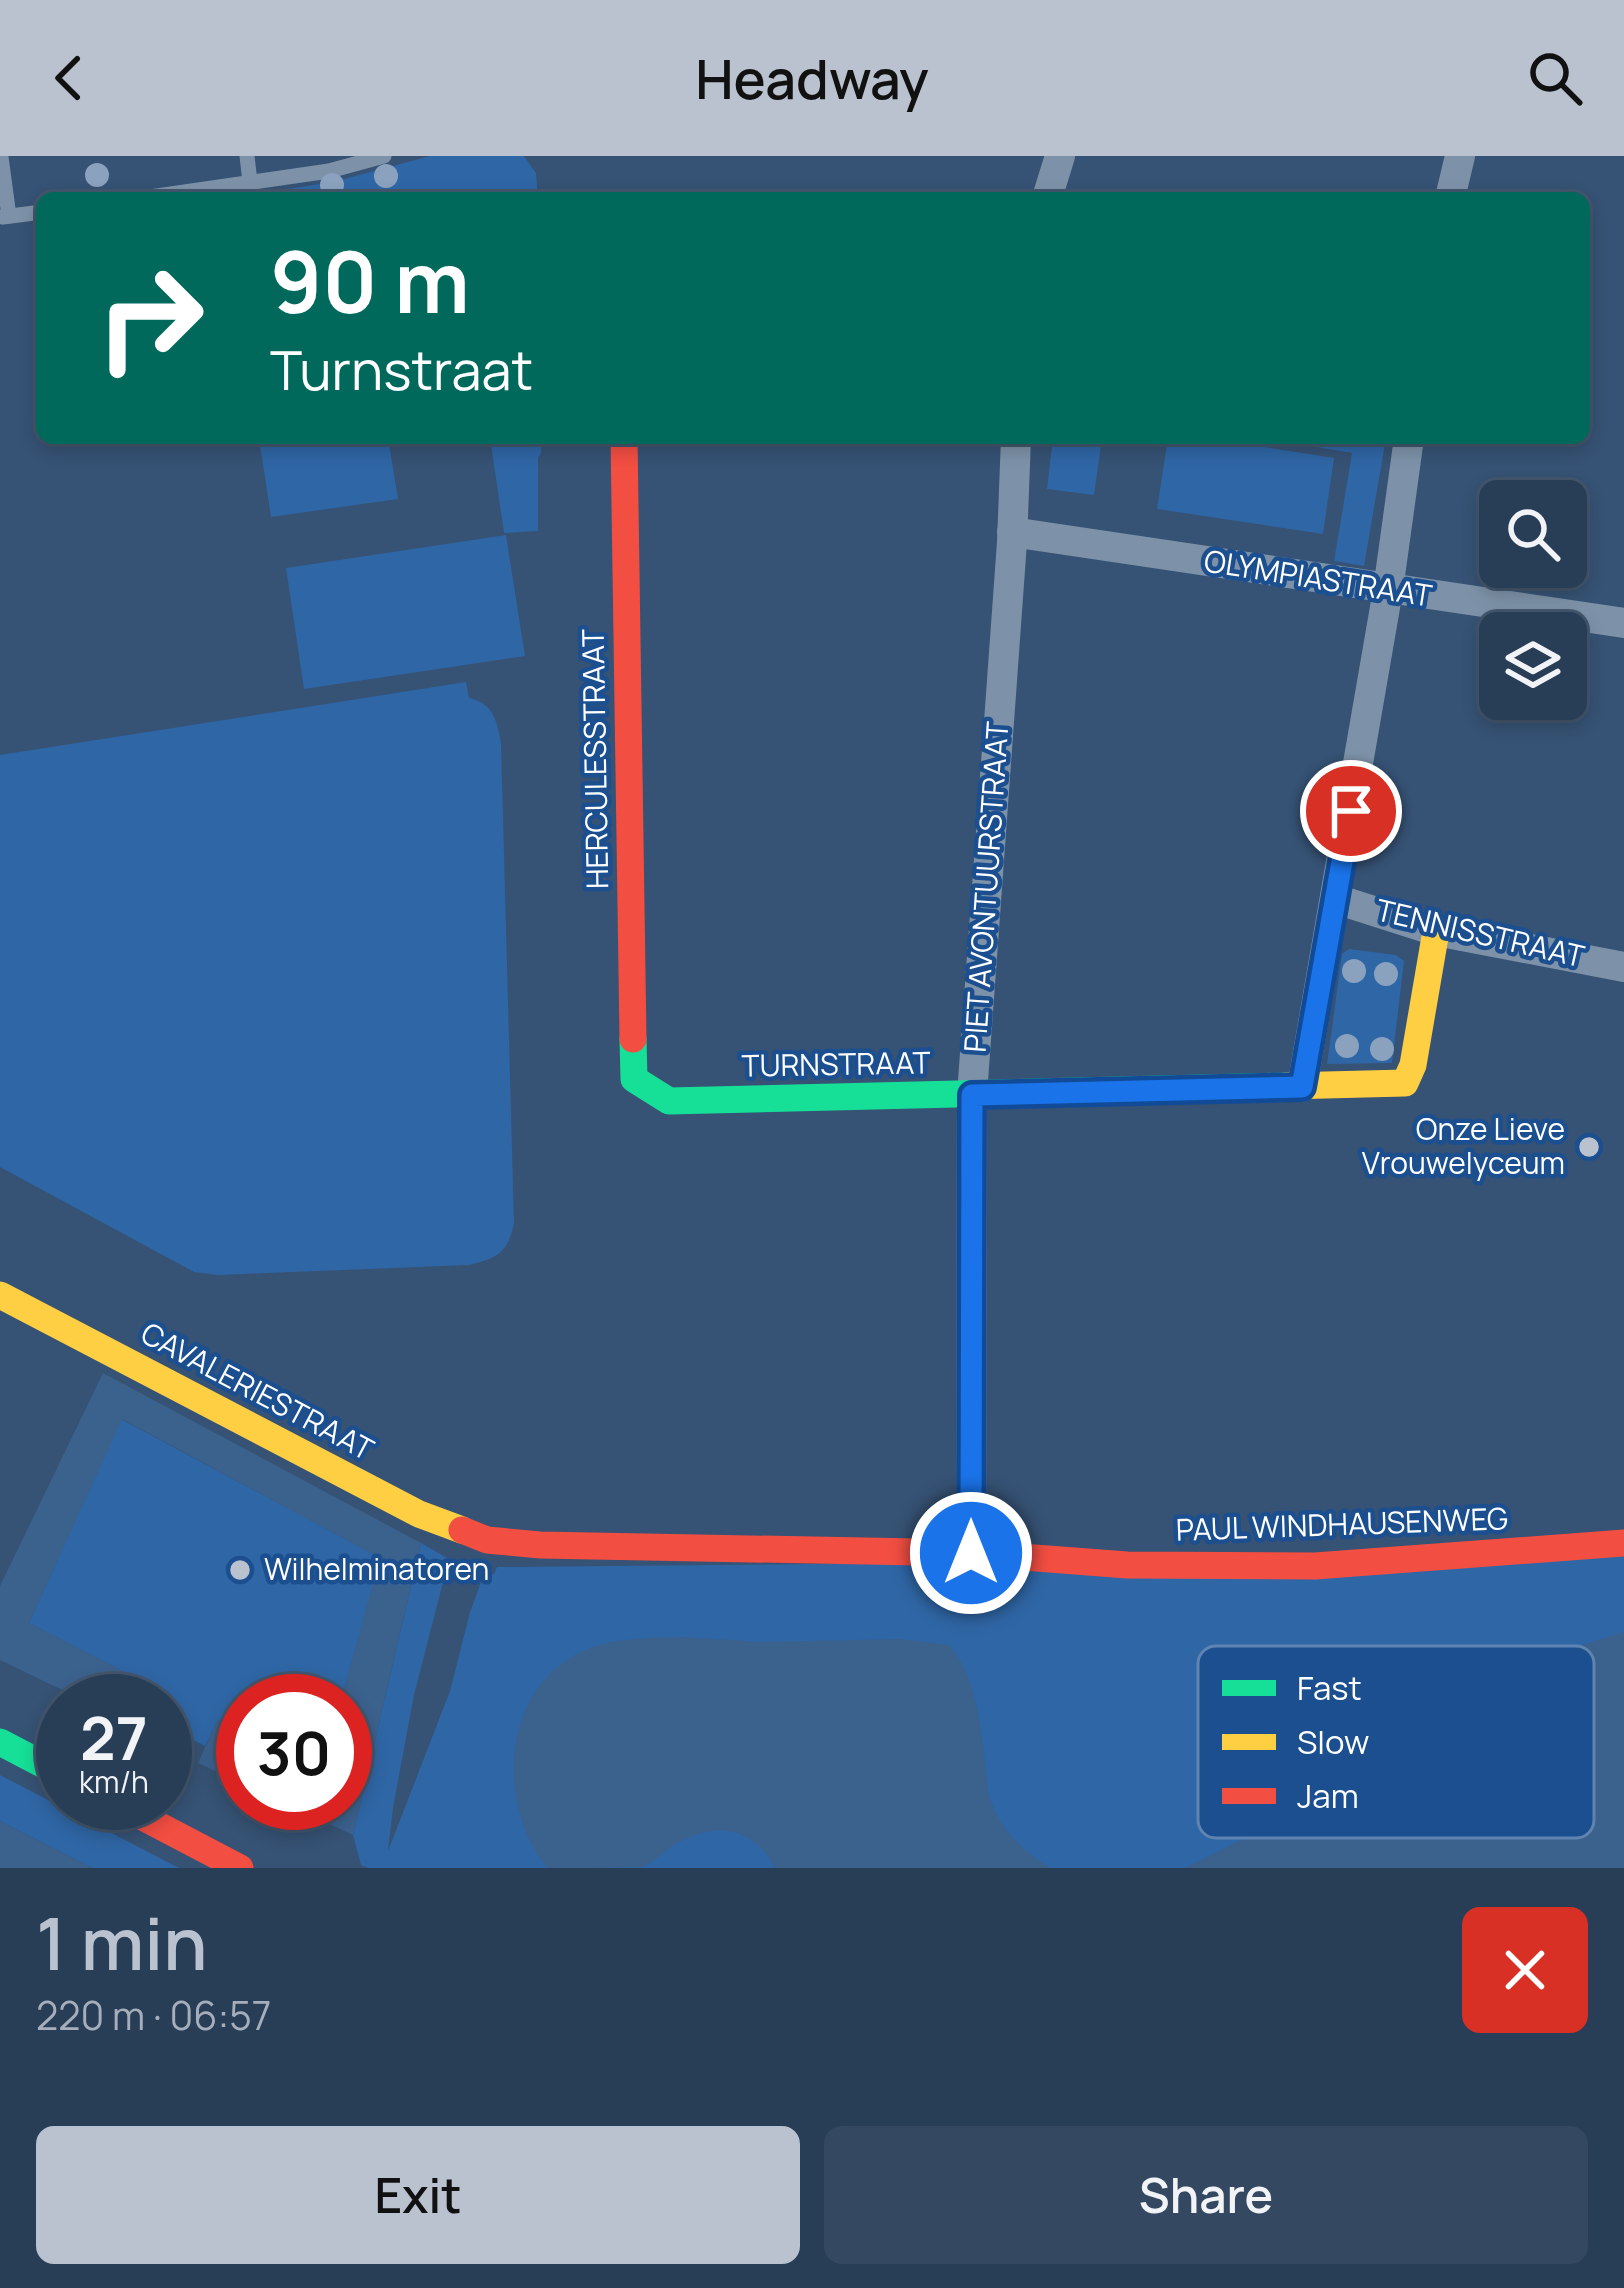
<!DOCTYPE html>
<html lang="en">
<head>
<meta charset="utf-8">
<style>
	:root { --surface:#283e57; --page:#344961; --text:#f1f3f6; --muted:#a5aeba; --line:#44576d; --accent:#b9c2ce }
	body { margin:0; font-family:Manrope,sans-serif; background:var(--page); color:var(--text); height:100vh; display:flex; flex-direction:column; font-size:45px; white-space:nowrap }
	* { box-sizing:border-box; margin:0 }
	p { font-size:39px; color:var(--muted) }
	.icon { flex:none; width:66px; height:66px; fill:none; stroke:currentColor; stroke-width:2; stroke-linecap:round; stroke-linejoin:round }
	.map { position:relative; height:1712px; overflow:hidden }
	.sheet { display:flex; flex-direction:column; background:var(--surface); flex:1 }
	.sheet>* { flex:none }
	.hud { position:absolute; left:36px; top:36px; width:1554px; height:252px; border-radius:18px; box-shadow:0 6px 18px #0003,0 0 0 3px var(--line); background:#00695c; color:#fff; overflow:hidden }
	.fabs { position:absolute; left:1479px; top:324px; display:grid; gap:24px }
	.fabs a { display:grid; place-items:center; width:108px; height:108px; border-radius:18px; background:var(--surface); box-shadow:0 6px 18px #0003,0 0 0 3px var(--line); font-size:60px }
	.speed { position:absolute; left:36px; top:1518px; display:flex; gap:24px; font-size:60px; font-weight:700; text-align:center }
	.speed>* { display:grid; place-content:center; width:156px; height:156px; border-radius:50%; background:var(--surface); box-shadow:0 6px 18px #0003,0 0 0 3px var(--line); line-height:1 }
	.speed small { font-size:30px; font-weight:400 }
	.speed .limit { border:18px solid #d22; background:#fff; color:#111 }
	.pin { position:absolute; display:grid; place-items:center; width:102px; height:102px; color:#fff; margin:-51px; border:6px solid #fff; border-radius:50%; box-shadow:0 3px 12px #0007 }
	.me { position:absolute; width:132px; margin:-66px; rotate:0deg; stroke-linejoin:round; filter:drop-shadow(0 0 9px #0008) }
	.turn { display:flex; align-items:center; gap:42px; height:252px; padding:0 36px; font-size:54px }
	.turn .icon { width:156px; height:156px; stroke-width:2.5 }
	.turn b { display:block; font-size:84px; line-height:102px }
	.round { display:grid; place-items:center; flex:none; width:126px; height:126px; border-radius:18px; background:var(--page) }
	.headline { display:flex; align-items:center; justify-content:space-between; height:204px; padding:0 36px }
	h1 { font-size:72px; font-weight:600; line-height:90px; color:var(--accent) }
	.primary-button { display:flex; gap:24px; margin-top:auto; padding:24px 36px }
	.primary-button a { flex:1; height:138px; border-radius:18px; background:var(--accent); color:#111; font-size:48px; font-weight:600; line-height:138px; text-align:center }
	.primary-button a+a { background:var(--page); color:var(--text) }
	header { display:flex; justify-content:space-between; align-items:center; height:156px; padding:0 36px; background:var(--accent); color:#111; font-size:54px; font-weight:600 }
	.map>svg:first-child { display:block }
	.green { fill:#2f66a5 }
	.water { fill:#3b618d }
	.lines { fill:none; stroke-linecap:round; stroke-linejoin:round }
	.lane { stroke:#7d92a8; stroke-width:15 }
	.street { stroke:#7d92a8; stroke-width:30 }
	.fast { stroke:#16e098; stroke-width:27 }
	.slow { stroke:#ffcf43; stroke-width:27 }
	.jam { stroke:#f24e42; stroke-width:27 }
	.tree { fill:#8aa2be }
	.route-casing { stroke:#114b97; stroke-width:30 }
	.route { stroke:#1a73e8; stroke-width:21 }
	.poi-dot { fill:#b9c2ce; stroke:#1b4f8f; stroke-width:4.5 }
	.labels { text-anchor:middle; stroke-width:9; stroke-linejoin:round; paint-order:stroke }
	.street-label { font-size:30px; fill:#fff; stroke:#1b4f8f }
	.poi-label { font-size:30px; fill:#fff; stroke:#1b4f8f; text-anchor:end }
	.key { fill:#1b4f8f; stroke:#5f84b1; stroke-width:3 }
	.key-label { font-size:33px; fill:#fff }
</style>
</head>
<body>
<header><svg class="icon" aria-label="back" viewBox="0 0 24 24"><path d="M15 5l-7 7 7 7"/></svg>Headway<svg class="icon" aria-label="search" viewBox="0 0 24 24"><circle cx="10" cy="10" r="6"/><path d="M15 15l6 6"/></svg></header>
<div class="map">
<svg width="1624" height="1712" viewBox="0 0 1624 1712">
	<rect width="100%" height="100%" fill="#365274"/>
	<!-- green -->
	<g class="green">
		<polygon points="430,0 524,0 536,17 538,42 227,42 333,26"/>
		<polygon points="259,282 388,282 398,343 271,361"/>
		<polygon points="490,282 541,282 541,297 538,302 538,375 504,377"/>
		<polygon points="1053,282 1102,282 1094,339 1047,333"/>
		<polygon points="1168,282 1206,282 1334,302 1323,378 1157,353"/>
		<polygon points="1264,282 1386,282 1364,410 1334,405 1352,297"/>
		<polygon points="506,379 525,500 304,533 286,412"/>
		<path d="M466 526 469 542C493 547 497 564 501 587L514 1067C508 1097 497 1102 469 1109L218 1119 194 1116 0 1011V599Z"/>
		<polygon points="1349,793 1396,799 1404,805 1392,907 1327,908 1342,798"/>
		<polygon points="121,1263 381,1402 341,1545 243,1545 243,1576 218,1564 205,1590 165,1570 165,1545 153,1545 159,1534 29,1467"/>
		<polygon points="421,1387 449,1403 414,1539 393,1652 388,1695 450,1535 470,1456 484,1418 494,1418 497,1411 1624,1400 1624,1712 368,1712 361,1709 353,1679"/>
		<polygon points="0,1619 179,1712 92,1712 0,1665"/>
	</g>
	<!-- water -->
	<g class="water">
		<polygon points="103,1217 421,1387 353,1679 284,1647 345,1647 345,1545 341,1545 380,1402 122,1263 29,1467 159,1533 153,1545 85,1545 0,1504 0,1430"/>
		<polygon points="1624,1476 1624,1712 1185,1712 1239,1685 1286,1675 1341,1654 1365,1637 1466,1552 1513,1519 1563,1495"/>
		<path d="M684 1481 760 1486 899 1483 949 1489C977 1521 981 1573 986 1614 987 1623 987 1634 990 1642 999 1673 1024 1696 1050 1712H775C755 1673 720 1665 681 1685 667 1691 656 1706 642 1711 629 1712 567 1712 548 1712 499 1655 500 1548 567 1504 601 1481 645 1482 684 1481Z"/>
		<polygon points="218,1563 243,1576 243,1628 198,1607"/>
		<polygon points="0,1665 92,1712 0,1712"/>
	</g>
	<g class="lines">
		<!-- lane -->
		<g class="lane">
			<polyline points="247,0 250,26"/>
			<polyline points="1,1 9,60"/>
			<polyline points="143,42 329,15 384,0"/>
			<polyline points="3,61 42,56"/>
		</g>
		<!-- street -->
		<g class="street">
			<polyline points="1047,42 1060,0"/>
			<polyline points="1450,42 1460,0"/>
			<polyline points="1012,376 1624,467"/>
			<polyline points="1336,743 1436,775 1624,811"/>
			<polyline points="1302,931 1388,434 1409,282"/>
			<polyline points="971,1397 972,939 1012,386 1016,282"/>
		</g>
		<!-- fast -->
		<g class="fast">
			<polyline points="633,883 634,923 669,945 1286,930"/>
			<polyline points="0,1586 63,1619"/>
		</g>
		<!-- slow -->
		<g class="slow">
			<polyline points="1286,930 1405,927 1413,909 1436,775"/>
			<polyline points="0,1139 419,1358 462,1374"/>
		</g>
		<!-- jam -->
		<g class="jam">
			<polyline points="624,282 633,883"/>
			<polyline points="462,1374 487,1384 540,1389 971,1397 1127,1409 1315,1410 1624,1387"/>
			<polyline points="116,1647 240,1712"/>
		</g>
	</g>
	<!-- trees -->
	<g class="tree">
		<circle cx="97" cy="19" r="12"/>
		<circle cx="386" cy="20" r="12"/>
		<circle cx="332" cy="29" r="12"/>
		<circle cx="1354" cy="815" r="12"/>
		<circle cx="1386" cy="818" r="12"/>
		<circle cx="1347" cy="890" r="12"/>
		<circle cx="1382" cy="893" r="12"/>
	</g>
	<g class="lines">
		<!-- route casing -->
		<g class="route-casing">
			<polyline id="route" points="971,1397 972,939 1302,931 1351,655"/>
		</g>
		<!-- route -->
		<use href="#route" class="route"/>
	</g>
	<!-- markers -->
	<g class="poi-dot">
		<circle cx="1589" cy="991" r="12"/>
		<circle cx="240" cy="1414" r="12"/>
	</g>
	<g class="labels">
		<!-- street labels -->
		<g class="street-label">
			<text transform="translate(1318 423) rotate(9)" y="10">OLYMPIASTRAAT</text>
			<text transform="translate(596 603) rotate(-91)" y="10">HERCULESSTRAAT</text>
			<text transform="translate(987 731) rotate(-86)" y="10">PIET AVONTUURSTRAAT</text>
			<text transform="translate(1480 778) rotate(13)" y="10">TENNISSTRAAT</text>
			<text transform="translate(836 909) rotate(-1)" y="10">TURNSTRAAT</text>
			<text transform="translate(257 1236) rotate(28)" y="10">CAVALERIESTRAAT</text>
			<text transform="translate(1342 1369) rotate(-2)" y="10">PAUL WINDHAUSENWEG</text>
		</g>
		<!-- poi labels -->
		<g class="poi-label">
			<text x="1565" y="984">Onze Lieve<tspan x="1565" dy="34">Vrouwelyceum</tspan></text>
			<text x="264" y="1424" text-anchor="start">Wilhelminatoren</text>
		</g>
	</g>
	<!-- legend -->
	<rect x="1198" y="1490" width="396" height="192" rx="18" class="key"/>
	<rect x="1222" y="1524" width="54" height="16" fill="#16e098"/>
	<rect x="1222" y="1578" width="54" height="16" fill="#ffcf43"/>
	<rect x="1222" y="1632" width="54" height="16" fill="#f24e42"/>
	<g class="key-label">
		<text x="1297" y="1544">Fast</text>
		<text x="1297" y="1598">Slow</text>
		<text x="1297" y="1652">Jam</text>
	</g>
</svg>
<div class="fabs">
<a><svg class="icon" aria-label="search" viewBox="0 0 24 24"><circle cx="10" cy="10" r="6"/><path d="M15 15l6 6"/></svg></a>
<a><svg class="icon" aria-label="layers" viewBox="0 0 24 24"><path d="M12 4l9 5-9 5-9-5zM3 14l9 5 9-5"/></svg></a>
</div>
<div class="speed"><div>27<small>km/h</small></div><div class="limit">30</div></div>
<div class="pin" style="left:1351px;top:655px;background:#d93025"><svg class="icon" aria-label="arrive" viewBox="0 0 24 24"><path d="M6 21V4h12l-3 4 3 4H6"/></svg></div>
<svg class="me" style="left:971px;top:1397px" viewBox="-20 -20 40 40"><circle r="17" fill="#1a73e8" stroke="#fff" stroke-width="3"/><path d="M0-11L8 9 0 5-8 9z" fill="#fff"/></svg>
<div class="hud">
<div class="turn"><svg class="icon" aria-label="right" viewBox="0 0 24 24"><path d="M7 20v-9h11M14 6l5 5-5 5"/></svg><div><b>90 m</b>Turnstraat</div></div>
</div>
</div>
<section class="sheet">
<div class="headline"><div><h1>1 min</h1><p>220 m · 06:57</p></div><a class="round" style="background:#d93025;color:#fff"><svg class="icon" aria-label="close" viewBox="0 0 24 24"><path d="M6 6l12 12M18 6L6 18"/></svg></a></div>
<div class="primary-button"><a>Exit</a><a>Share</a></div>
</section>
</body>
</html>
